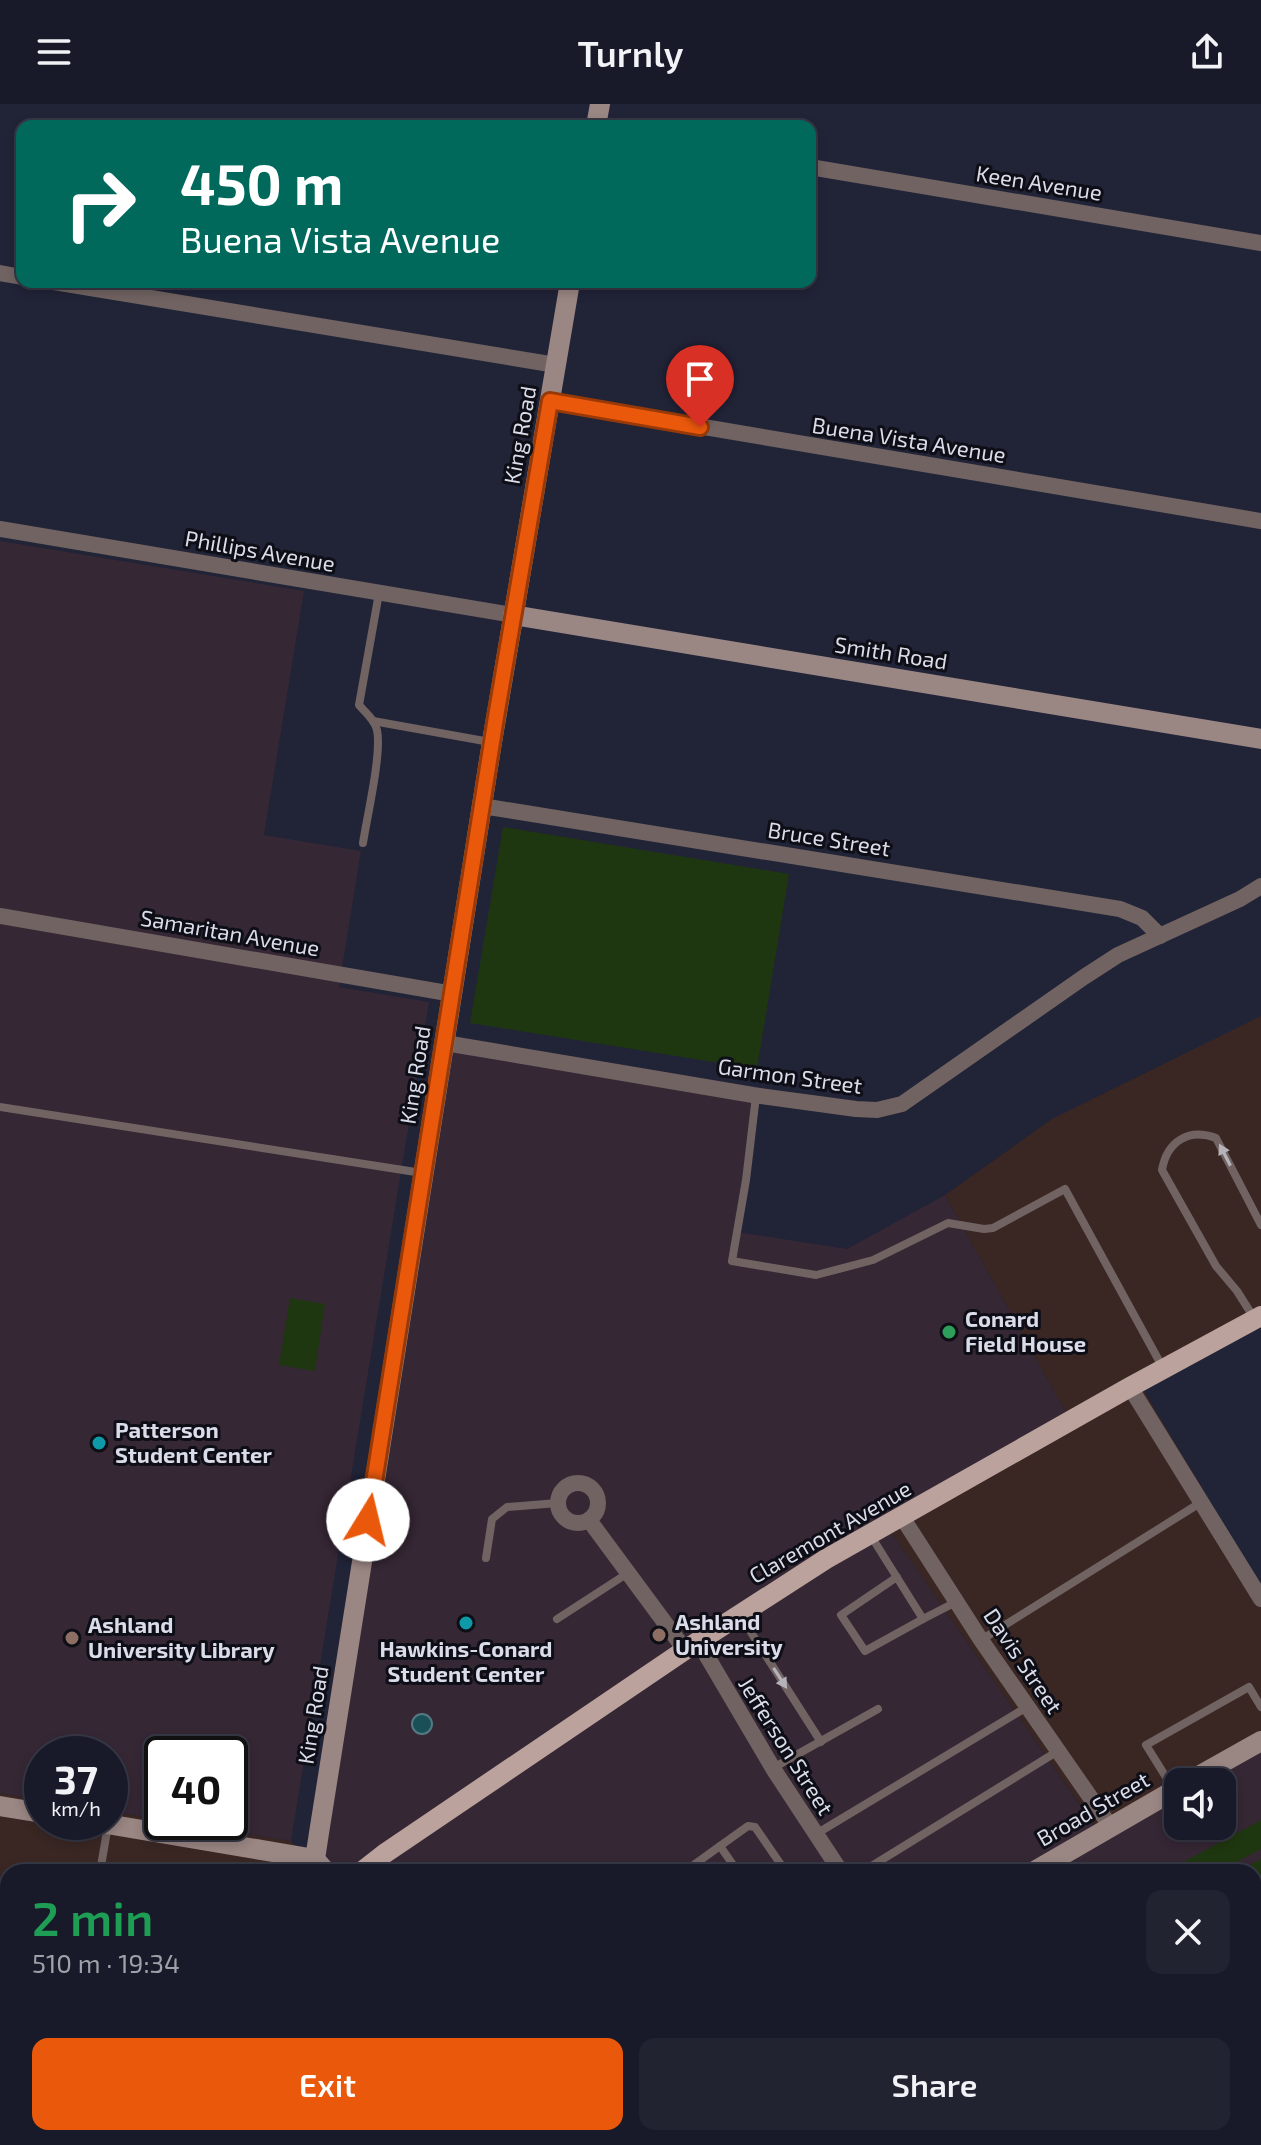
<!DOCTYPE html>
<html lang="en">
<head>
<meta charset="utf-8">
<style>
	:root { --surface:#191a29; --page:#222331; --text:#f1f3f6; --muted:#9fa1a8; --line:#373846; --accent:#ea580c }
	body { margin:0; font-family:"Exo 2",sans-serif; background:var(--page); color:var(--text); height:100vh; display:flex; flex-direction:column; font-size:30px; white-space:nowrap }
	* { box-sizing:border-box; margin:0 }
	p { font-size:26px; color:var(--muted) }
	.icon { flex:none; width:44px; height:44px; fill:none; stroke:currentColor; stroke-width:2; stroke-linecap:round; stroke-linejoin:round }
	.map { position:relative; flex:1; overflow:hidden }
	.drawer { position:absolute; left:0px; top:1760px; width:1262px; height:282px; display:flex; flex-direction:column; background:var(--surface); border-radius:24px 24px 0 0; box-shadow:0 4px 12px #0003,0 0 0 2px var(--line) }
	.drawer>* { flex:none }
	.banner { position:absolute; left:16px; top:16px; width:800px; height:168px; border-radius:16px; box-shadow:0 4px 12px #0003,0 0 0 2px var(--line); background:#00695c; color:#fff; overflow:hidden }
	.buttons { position:absolute; left:1164px; top:1664px; display:grid; gap:16px }
	.buttons a { display:grid; place-items:center; width:72px; height:72px; border-radius:16px; background:var(--surface); box-shadow:0 4px 12px #0003,0 0 0 2px var(--line); font-size:40px }
	.speed { position:absolute; left:24px; top:1632px; display:flex; gap:16px; font-size:40px; font-weight:700; text-align:center }
	.speed>* { display:grid; place-content:center; width:104px; height:104px; border-radius:50%; background:var(--surface); box-shadow:0 4px 12px #0003,0 0 0 2px var(--line); line-height:1 }
	.speed small { font-size:20px; font-weight:400 }
	.speed .limit { border:4px solid #111; border-radius:12px; background:#fff; color:#111 }
	.pin { position:absolute; display:grid; place-items:center; width:68px; height:68px; color:#fff; margin:-82px -34px; border-radius:50% 50% 50% 0; rotate:-45deg; box-shadow:0 0 8px #0007 }
	.pin .icon { rotate:45deg }
	.me { position:absolute; width:88px; margin:-44px; rotate:9deg; stroke-linejoin:round; filter:drop-shadow(0 0 6px #0008) }
	.turn { display:flex; align-items:center; gap:28px; height:168px; padding:0 32px; font-size:36px }
	.turn .icon { width:104px; height:104px; stroke-width:2.5 }
	.turn b { display:block; font-size:56px; line-height:68px }
	.round { display:grid; place-items:center; flex:none; width:84px; height:84px; border-radius:16px; background:var(--page) }
	.head { display:flex; align-items:center; justify-content:space-between; height:136px; padding:0 32px }
	h1 { font-size:48px; font-weight:600; line-height:60px; color:#1e9e55 }
	.cta { display:flex; gap:16px; margin-top:auto; padding:16px 32px }
	.cta a { flex:1; height:92px; border-radius:16px; background:var(--accent); color:#fff; font-size:32px; font-weight:600; line-height:92px; text-align:center }
	.cta a+a { background:var(--page); color:var(--text) }
	header { display:flex; justify-content:space-between; align-items:center; height:104px; padding:0 32px; background:var(--surface); font-size:36px; font-weight:600 }
	.map>svg:first-child { display:block }
	.commercial { fill:#3a2724 }
	.education { fill:#352734 }
	.green { fill:#1f3710 }
	.water { fill:#1a4f57; stroke:#547983; stroke-width:2 }
	.lines { fill:none; stroke-linecap:round; stroke-linejoin:round }
	.lane { stroke:#706361; stroke-width:8 }
	.street { stroke:#706361; stroke-width:16 }
	.secondary { stroke:#9a8683; stroke-width:20 }
	.primary { stroke:#bba29d; stroke-width:20 }
	.oneway { fill:#b5b2ba }
	.route-casing { stroke:#983908; stroke-width:20 }
	.route { stroke:#ea580c; stroke-width:14 }
	.leisure-dot { fill:#2e9e5b; stroke:#0d0e16; stroke-width:3 }
	.culture-dot { fill:#0f9aa8; stroke:#0d0e16; stroke-width:3 }
	.education-dot { fill:#8d6e63; stroke:#0d0e16; stroke-width:3 }
	.labels { text-anchor:middle; stroke-width:6; stroke-linejoin:round; paint-order:stroke }
	.street-label { font-size:22px; fill:#dadcea; stroke:#0d0e16 }
	.poi-label { font-size:22px; font-weight:bold; fill:#dadcea; stroke:#0d0e16; text-anchor:start }
</style>
</head>
<body>
<header><svg class="icon" aria-label="menu" viewBox="0 0 24 24"><path d="M4 6h16M4 12h16M4 18h16"/></svg>Turnly<svg class="icon" aria-label="share" viewBox="0 0 24 24"><path d="M12 15V3M7 8l5-5 5 5M5 13v7h14v-7"/></svg></header>
<div class="map">
<svg width="1261" height="2041" viewBox="0 0 1261 2041">
	<rect width="100%" height="100%" fill="#212337"/>
	<!-- commercial -->
	<g class="commercial">
		<polygon points="1261,912 1261,1219 1142,1284 1261,1482 1261,1640 1100,1730 886,1421 1070,1316 945,1091 1052,1015"/>
		<polygon points="0,1689 42,1696 42,1718 110,1718 110,1707 162,1716 162,1718 176,1718 291,1737 318,1768 8,1768 8,2034 433,2034 438,2041 0,2041"/>
	</g>
	<!-- education -->
	<g class="education">
		<polygon points="0,437 304,487 264,731 361,747 339,883 429,898 291,1737 176,1718 230,1718 230,1650 162,1650 162,1716 110,1707 110,1650 42,1650 42,1696 0,1689"/>
		<polygon points="453,947 756,991 737,1128 847,1145 945,1091 1070,1316 886,1421 1099,1729 1178,1686 1178,1722 1222,1722 1222,1678 1193,1678 1261,1640 1261,2041 438,2041 433,2034 1254,2034 1254,1768 334,1768 321,1740"/>
	</g>
	<!-- green -->
	<g class="green">
		<polygon points="503,723 789,770 757,965 470,919"/>
		<polygon points="290,1194 325,1200 315,1267 279,1261"/>
		<polygon points="1261,1716 1261,1745 1218,1768 1165,1768"/>
		<polygon points="1261,1755 1261,1945 1254,1949 1254,1768 1237,1768"/>
		<polygon points="920,2034 954,2034 959,2041 909,2041"/>
	</g>
	<!-- water -->
	<circle class="water" cx="422" cy="1620" r="10"/>
	<g class="lines">
		<!-- lane -->
		<g class="lane">
			<polyline points="373,617 490,638"/>
			<path d="M363 739C367 713 382 649 377 626 375 616 366 609 359 601L379 489"/>
			<polyline points="756,992 746,1076 732,1157 816,1171 873,1156 948,1119 984,1125 993,1124 1065,1085 1163,1264"/>
			<polyline points="0,1003 422,1069"/>
			<path d="M1254 1214 1237 1187 1216 1162 1162 1066C1167 1037 1189 1024 1216 1034L1261 1121"/>
			<polyline points="871,1432 923,1515 956,1498"/>
			<polyline points="486,1454 492,1415 507,1403 558,1399"/>
			<polyline points="897,1473 841,1511 865,1547 923,1515"/>
			<polyline points="740,1511 821,1638"/>
			<polyline points="557,1515 628,1469"/>
			<polyline points="981,1536 1200,1399"/>
			<polyline points="773,1664 878,1605"/>
			<polyline points="1174,1686 1146,1641 1249,1583 1261,1603"/>
			<polyline points="816,1730 1027,1603"/>
			<polyline points="100,1768 108,1721"/>
			<polyline points="684,1768 720,1742"/>
			<polyline points="738,1768 720,1742 748,1722 755,1723 786,1768"/>
			<polyline points="862,1768 1058,1647"/>
			<polyline points="0,1880 8,1881"/>
			<polyline points="197,2034 205,2041"/>
			<polyline points="288,2034 296,2041"/>
			<polyline points="453,2034 458,2041"/>
			<polyline points="349,2041 360,2034"/>
		</g>
		<!-- street -->
		<g class="street">
			<polyline points="810,63 1261,139"/>
			<polyline points="0,169 22,173"/>
			<polyline points="54,178 556,261"/>
			<polyline points="550,297 1261,417"/>
			<polyline points="0,425 513,511"/>
			<polyline points="482,702 1120,805 1142,814 1160,832"/>
			<polyline points="0,812 453,890"/>
			<polyline points="445,939 753,991 856,1005 877,1006 902,1000 1084,873 1118,851 1240,795 1261,782"/>
			<polyline points="1130,1283 1261,1495"/>
			<circle cx="578" cy="1399" r="20"/>
			<polyline points="902,1413 981,1536 1111,1723"/>
			<polyline points="589,1416 685,1546"/>
			<polyline points="698,1537 774,1666 841,1768"/>
			<polyline points="682,2034 687,2041"/>
		</g>
		<!-- secondary -->
		<g class="secondary">
			<polyline points="596,22 600,0"/>
			<polyline points="513,511 1261,635"/>
			<polyline points="1188,1678 1261,1637"/>
			<polyline points="0,1702 42,1709"/>
			<polyline points="95,1718 315,1755"/>
			<polyline points="326,1768 315,1755 319,1729 492,638 570,178"/>
			<polyline points="1033,1768 1178,1684"/>
			<polyline points="642,2041 650,2034"/>
		</g>
		<!-- primary -->
		<g class="primary">
			<polyline points="361,1768 384,1750 685,1546 826,1455 1130,1283 1261,1212"/>
			<polyline points="112,2041 118,2034"/>
		</g>
	</g>
	<!-- one-way arrows -->
	<defs><path id="oneway-solid" d="M-6-.8H1V-3.2L6.5 0L1 3.2V.8H-6Z" transform="scale(2)"/></defs>
	<g class="oneway">
		<use href="#oneway-solid" transform="translate(1225 1051) rotate(-117)"/>
		<use href="#oneway-solid" transform="translate(780 1574) rotate(57)"/>
	</g>
	<g class="lines">
		<!-- route casing -->
		<g class="route-casing">
			<polyline id="route" points="368,1416 496,613 550,297 700,323"/>
		</g>
		<!-- route -->
		<use href="#route" class="route"/>
	</g>
	<!-- markers -->
	<circle class="leisure-dot" cx="949" cy="1228" r="8"/>
	<g class="culture-dot">
		<circle cx="99" cy="1339" r="8"/>
		<circle cx="466" cy="1519" r="8"/>
	</g>
	<g class="education-dot">
		<circle cx="659" cy="1531" r="8"/>
		<circle cx="72" cy="1534" r="8"/>
	</g>
	<g class="labels">
		<!-- street labels -->
		<g class="street-label">
			<text transform="translate(1039 79) rotate(9)" y="8">Keen Avenue</text>
			<text transform="translate(520 331) rotate(-80)" y="8">King Road</text>
			<text transform="translate(909 336) rotate(9)" y="8">Buena Vista Avenue</text>
			<text transform="translate(260 447) rotate(10)" y="8">Phillips Avenue</text>
			<text transform="translate(891 549) rotate(9)" y="8">Smith Road</text>
			<text transform="translate(829 735) rotate(9)" y="8">Bruce Street</text>
			<text transform="translate(230 829) rotate(10)" y="8">Samaritan Avenue</text>
			<text transform="translate(415 971) rotate(-81)" y="8">King Road</text>
			<text transform="translate(790 972) rotate(8)" y="8">Garmon Street</text>
			<text transform="translate(830 1428) rotate(-30)" y="8">Claremont Avenue</text>
			<text transform="translate(1023 1557) rotate(56)" y="8">Davis Street</text>
			<text transform="translate(313 1611) rotate(-81)" y="8">King Road</text>
			<text transform="translate(786 1642) rotate(58)" y="8">Jefferson Street</text>
			<text transform="translate(1093 1705) rotate(-30)" y="8">Broad Street</text>
		</g>
		<!-- poi labels -->
		<g class="poi-label">
			<text x="965" y="1223">Conard<tspan x="965" dy="25">Field House</tspan></text>
			<text x="115" y="1334">Patterson<tspan x="115" dy="25">Student Center</tspan></text>
			<text x="675" y="1526">Ashland<tspan x="675" dy="25">University</tspan></text>
			<text x="88" y="1529">Ashland<tspan x="88" dy="25">University Library</tspan></text>
			<text x="466" y="1553" text-anchor="middle">Hawkins-Conard<tspan x="466" dy="25">Student Center</tspan></text>
		</g>
	</g>
</svg>
<div class="buttons">
<a><svg class="icon" aria-label="sound" viewBox="0 0 24 24"><path d="M4 9h4l5-4v14l-5-4H4zM17 9q2 3 0 6"/></svg></a>
</div>
<div class="speed"><div>37<small>km/h</small></div><div class="limit">40</div></div>
<div class="pin" style="left:700px;top:323px;background:#d93025"><svg class="icon" aria-label="arrive" viewBox="0 0 24 24"><path d="M6 21V4h12l-3 4 3 4H6"/></svg></div>
<svg class="me" style="left:368px;top:1416px" viewBox="-20 -20 40 40"><circle r="19" fill="#fff"/><path d="M0-13L10 11 0 6-10 11z" fill="#ea580c"/></svg>
<div class="banner">
<div class="turn"><svg class="icon" aria-label="right" viewBox="0 0 24 24"><path d="M7 20v-9h11M14 6l5 5-5 5"/></svg><div><b>450 m</b>Buena Vista Avenue</div></div>
</div>
<section class="drawer">
<div class="head"><div><h1>2 min</h1><p>510 m · 19:34</p></div><a class="round"><svg class="icon" aria-label="close" viewBox="0 0 24 24"><path d="M6 6l12 12M18 6L6 18"/></svg></a></div>
<div class="cta"><a>Exit</a><a>Share</a></div>
</section>
</div>
</body>
</html>
